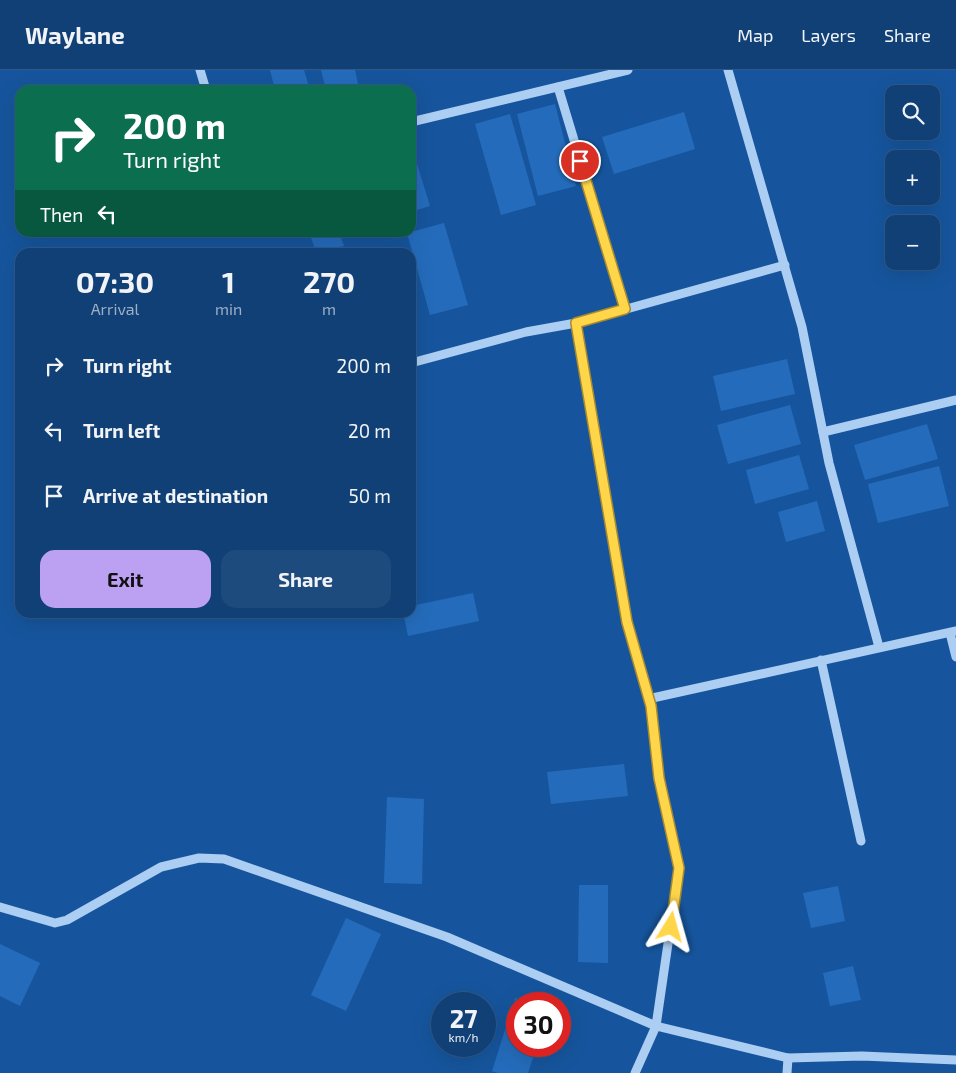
<!DOCTYPE html>
<html lang="en">
<head>
<meta charset="utf-8">
<style>
	:root { --surface:#104076; --page:#1e4b7e; --text:#f1f3f6; --muted:#9cafc5; --line:#305988; --accent:#bca0f2 }
	body { margin:0; font-family:"Exo 2",sans-serif; background:var(--page); color:var(--text); height:100vh; display:flex; flex-direction:column; font-size:19px; white-space:nowrap }
	* { box-sizing:border-box; margin:0 }
	p { font-size:16px; color:var(--muted) }
	.icon { flex:none; width:28px; height:28px; fill:none; stroke:currentColor; stroke-width:2; stroke-linecap:round; stroke-linejoin:round }
	.map { position:relative; flex:1; overflow:hidden }
	.side { position:absolute; left:15px; top:178px; width:401px; height:370px; display:flex; flex-direction:column; background:var(--surface); border-radius:15px; box-shadow:0 5px 20px #0002,0 0 0 1px var(--line) }
	.side>* { flex:none }
	.guide { position:absolute; left:15px; top:15px; width:401px; height:152px; border-radius:15px; box-shadow:0 5px 20px #0002,0 0 0 1px var(--line); background:#0b6e4f; color:#fff; overflow:hidden }
	.fabs { position:absolute; left:885px; top:15px; display:grid; gap:10px }
	.fabs a { display:grid; place-items:center; width:55px; height:55px; border-radius:10px; background:var(--surface); box-shadow:0 5px 20px #0002,0 0 0 1px var(--line); font-size:25px }
	.speed { position:absolute; left:431px; top:922px; display:flex; gap:10px; font-size:25px; font-weight:700; text-align:center }
	.speed>* { display:grid; place-content:center; width:65px; height:65px; border-radius:50%; background:var(--surface); box-shadow:0 5px 20px #0002,0 0 0 1px var(--line); line-height:1 }
	.speed small { font-size:12px; font-weight:400 }
	.speed .limit { border:8px solid #d22; background:#fff; color:#111 }
	.pin { position:absolute; display:grid; place-items:center; width:42px; height:42px; color:#fff; margin:-21px; border:2px solid #fff; border-radius:50%; box-shadow:0 1px 5px #0007 }
	.me { position:absolute; width:55px; margin:-28px; rotate:8deg; stroke-linejoin:round; filter:drop-shadow(0 0 4px #0008) }
	.turn { display:flex; align-items:center; gap:18px; height:105px; padding:0 25px; font-size:22px }
	.turn .icon { width:65px; height:65px; stroke-width:2.5 }
	.turn b { display:block; font-size:35px; line-height:42px }
	.then { display:flex; align-items:center; height:48px; padding:0 25px; background:#0003; gap:10px; font-size:19px }
	.eta { display:flex; justify-content:space-evenly; align-items:center; height:85px; text-align:center }
	.eta b { font-size:30px; font-weight:700; line-height:35px }
	.cta { display:flex; gap:10px; margin-top:auto; padding:10px 25px }
	.cta a { flex:1; height:58px; border-radius:15px; background:var(--accent); color:#111; font-size:20px; font-weight:700; line-height:58px; text-align:center }
	.cta a+a { background:var(--page); color:var(--text) }
	ul { padding:0; list-style:none }
	li { display:flex; align-items:center; gap:15px; height:65px; padding:0 25px }
	li div { flex:1 }
	li b { display:block; font-size:19px }
	li em { font-style:normal }
	header { display:flex; align-items:center; gap:30px; box-sizing:border-box; height:70px; padding:0 25px; background:var(--surface); border-bottom:1px solid var(--line) }
	header strong { font-size:24px }
	nav { display:flex; gap:28px; margin-inline-start:auto; font-size:18px }
	.map>svg:first-child { display:block }
	.building { fill:#246cbb }
	.lines { fill:none; stroke-linecap:round; stroke-linejoin:round }
	.minor { stroke:#accef3; stroke-width:9 }
	.route-casing { stroke:#a68a30; stroke-width:12 }
	.route { stroke:#ffd54a; stroke-width:9 }
</style>
</head>
<body>
<header>
<strong>Waylane</strong>
<nav><a>Map</a><a>Layers</a><a>Share</a></nav>
</header>
<div class="map">
<svg width="956" height="1003" viewBox="0 0 956 1003">
	<rect width="100%" height="100%" fill="#16559d"/>
	<!-- building -->
	<g class="building">
		<polygon points="270,0 304,0 310,20 275,20"/>
		<polygon points="321,0 355,0 359,18 326,20"/>
		<polygon points="555,34 576,116 538,126 517,44"/>
		<polygon points="684,42 695,79 614,104 602,67"/>
		<polygon points="510,44 536,135 501,145 475,54"/>
		<polygon points="411,74 430,136 411,142"/>
		<polygon points="444,153 468,235 430,245 407,163"/>
		<polygon points="309,162 339,162 344,176 316,182"/>
		<polygon points="787,289 795,324 721,341 713,306"/>
		<polygon points="790,335 801,374 728,394 717,355"/>
		<polygon points="927,354 938,389 865,410 854,375"/>
		<polygon points="799,385 809,419 755,434 746,400"/>
		<polygon points="939,396 949,436 878,453 868,414"/>
		<polygon points="817,431 825,461 786,472 778,442"/>
		<polygon points="473,523 479,551 408,566 403,542 411,542 411,536"/>
		<polygon points="624,694 628,726 551,734 547,702"/>
		<polygon points="387,727 424,729 422,814 384,813"/>
		<polygon points="579,815 608,815 608,893 578,892"/>
		<polygon points="838,816 845,851 811,858 803,823"/>
		<polygon points="346,848 381,864 346,941 311,925"/>
		<polygon points="0,874 40,893 20,936 0,926"/>
		<polygon points="853,896 861,930 830,936 823,903"/>
		<polygon points="515,928 532,933 518,934 518,976 537,976 528,1003 498,1003 492,1001"/>
	</g>
	<g class="lines">
		<!-- minor -->
		<g class="minor">
			<polyline points="200,0 206,20"/>
			<polyline points="728,0 802,257 829,393 879,577"/>
			<polyline points="558,17 625,239"/>
			<polyline points="411,52 628,0"/>
			<polyline points="576,253 627,552 651,636 659,708 679,798 656,956 635,1003"/>
			<polyline points="411,293 526,262 576,253 785,195"/>
			<polyline points="823,362 956,330"/>
			<polyline points="950,563 956,587"/>
			<polyline points="821,590 861,771"/>
			<polyline points="648,629 956,561"/>
			<polyline points="0,837 55,853 67,850 161,797 199,788 224,789 447,867 656,956 788,988 862,986 956,990"/>
			<polyline points="787,1003 788,988"/>
		</g>
	</g>
	<g class="lines">
		<!-- route casing -->
		<g class="route-casing">
			<polyline id="route" points="580,91 625,239 576,253 627,552 651,636 659,708 679,798 671,857"/>
		</g>
		<!-- route -->
		<use href="#route" class="route"/>
	</g>
</svg>
<div class="fabs">
<a><svg class="icon" aria-label="search" viewBox="0 0 24 24"><circle cx="10" cy="10" r="6"/><path d="M15 15l6 6"/></svg></a>
<a>+</a>
<a>−</a>
</div>
<div class="speed"><div>27<small>km/h</small></div><div class="limit">30</div></div>
<div class="pin" style="left:580px;top:91px;background:#d93025"><svg class="icon" aria-label="arrive" viewBox="0 0 24 24"><path d="M6 21V4h12l-3 4 3 4H6"/></svg></div>
<svg class="me" style="left:671px;top:857px" viewBox="-20 -20 40 40"><path d="M0-17L14 15 0 8-14 15z" fill="#ffd54a" stroke="#fff" stroke-width="4"/></svg>
<div class="guide">
<div class="turn"><svg class="icon" aria-label="right" viewBox="0 0 24 24"><path d="M7 20v-9h11M14 6l5 5-5 5"/></svg><div><b>200 m</b>Turn right</div></div>
<div class="then">Then<svg class="icon" aria-label="left" viewBox="0 0 24 24"><path d="M17 20v-9H6M10 6l-5 5 5 5"/></svg></div>
</div>
<section class="side">
<div class="eta">
<div><b>07:30</b><p>Arrival</p></div>
<div><b>1</b><p>min</p></div>
<div><b>270</b><p>m</p></div>
</div>
<ul>
<li><svg class="icon" aria-label="right" viewBox="0 0 24 24"><path d="M7 20v-9h11M14 6l5 5-5 5"/></svg><div><b>Turn right</b></div><em>200 m</em></li>
<li><svg class="icon" aria-label="left" viewBox="0 0 24 24"><path d="M17 20v-9H6M10 6l-5 5 5 5"/></svg><div><b>Turn left</b></div><em>20 m</em></li>
<li><svg class="icon" aria-label="arrive" viewBox="0 0 24 24"><path d="M6 21V4h12l-3 4 3 4H6"/></svg><div><b>Arrive at destination</b></div><em>50 m</em></li>
</ul>
<div class="cta"><a>Exit</a><a>Share</a></div>
</section>
</div>
</body>
</html>
